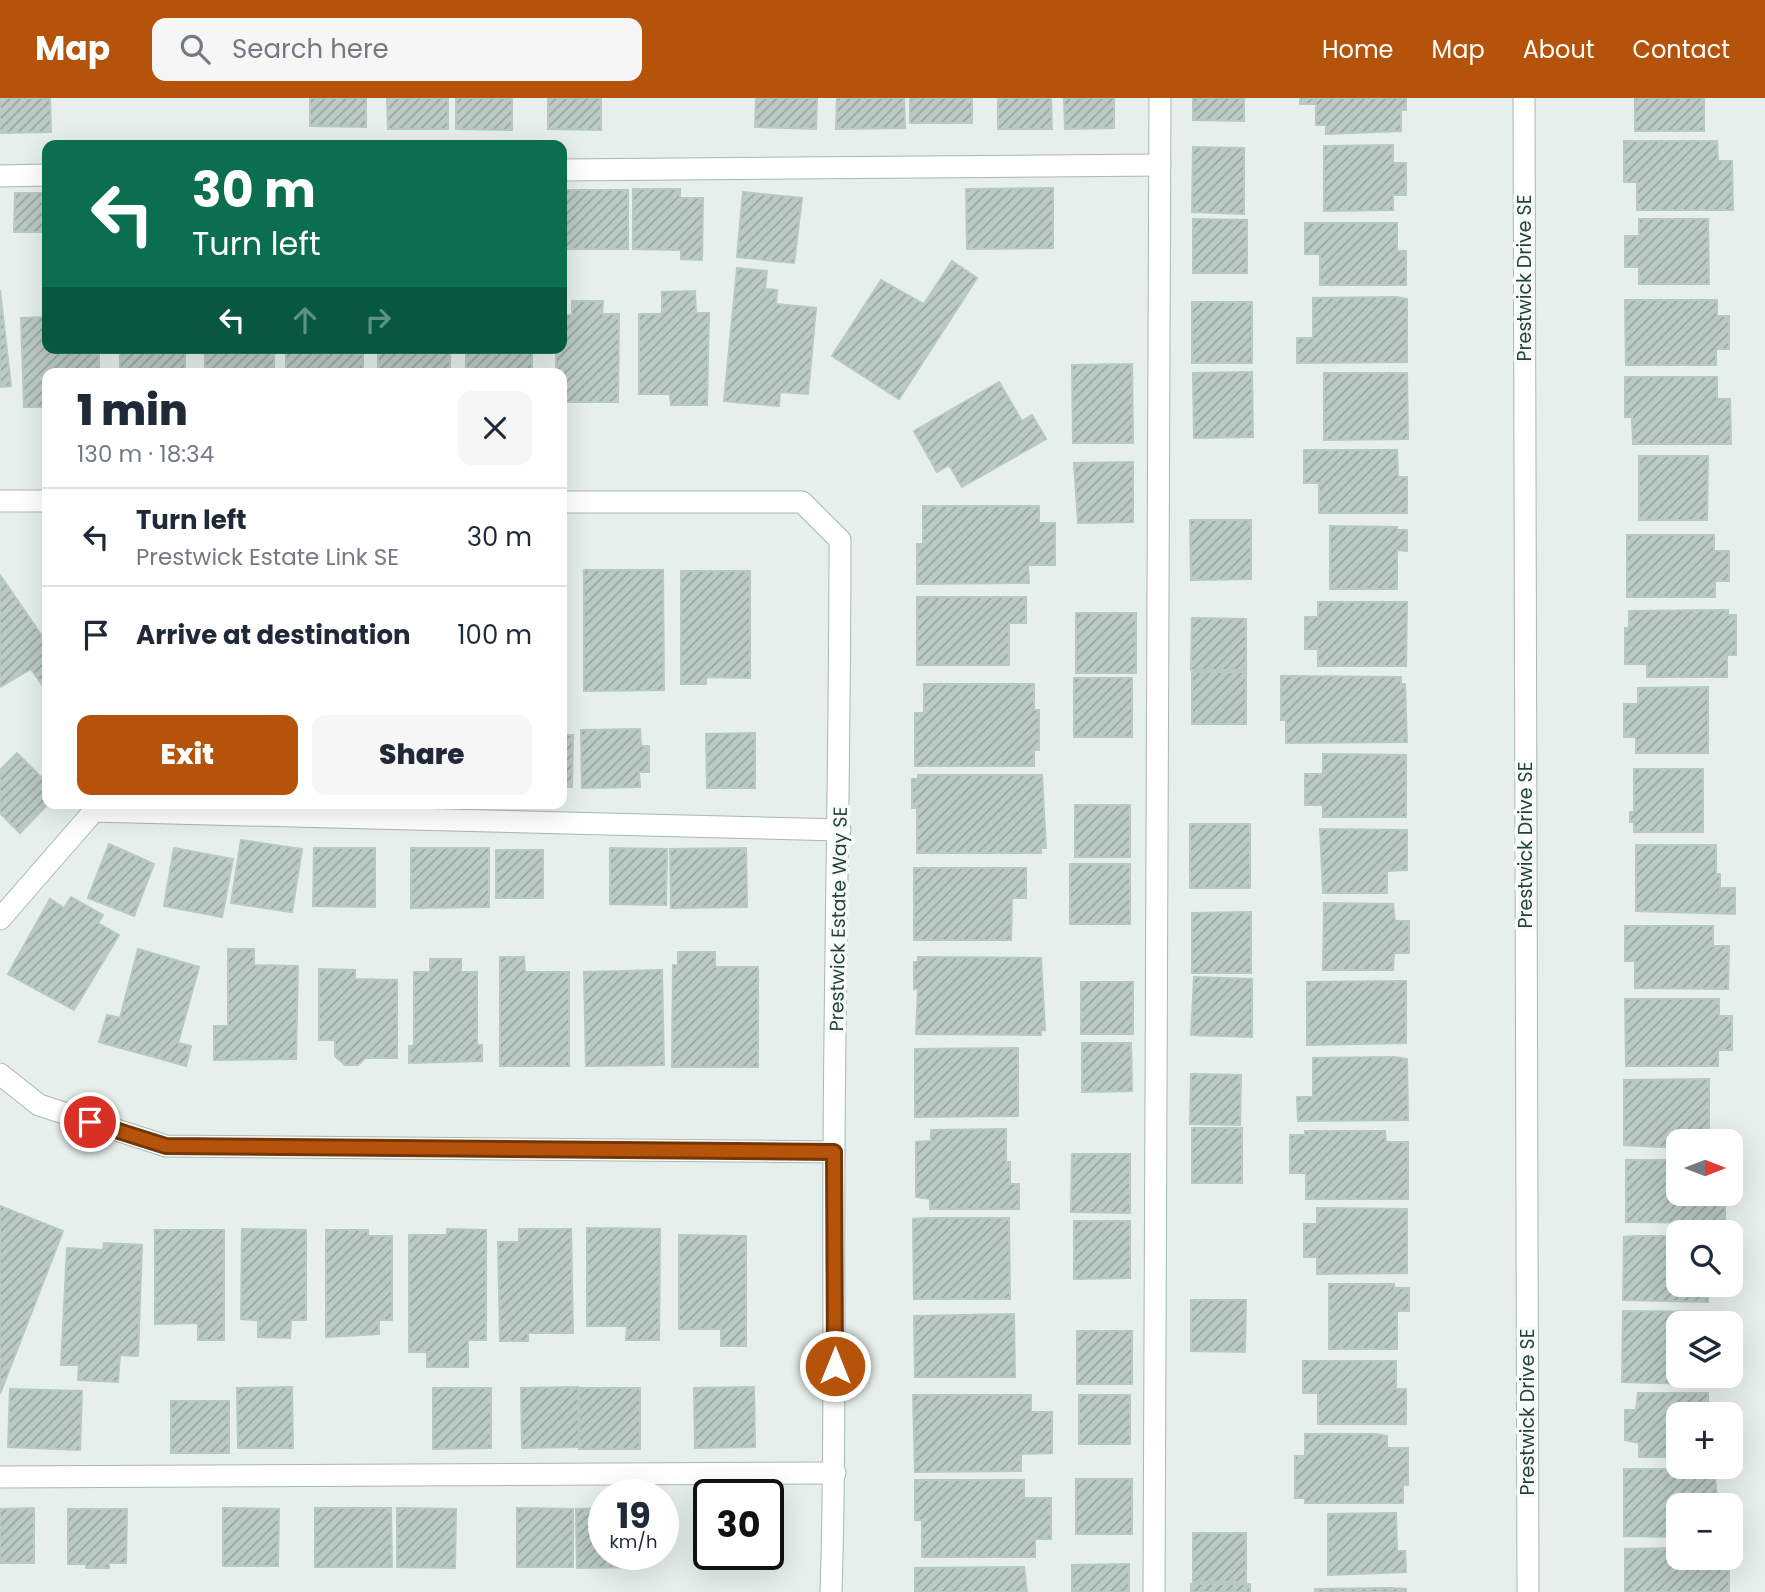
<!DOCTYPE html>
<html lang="en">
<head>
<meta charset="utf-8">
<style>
	:root { --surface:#fff; --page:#f6f6f7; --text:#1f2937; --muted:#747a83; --line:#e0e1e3; --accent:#b45309 }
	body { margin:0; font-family:Poppins,sans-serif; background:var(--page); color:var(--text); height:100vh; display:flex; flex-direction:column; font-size:26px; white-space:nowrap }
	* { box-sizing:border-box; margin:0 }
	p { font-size:23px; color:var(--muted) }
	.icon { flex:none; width:38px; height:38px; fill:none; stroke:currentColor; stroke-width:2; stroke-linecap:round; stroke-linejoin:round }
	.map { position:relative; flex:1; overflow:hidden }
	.panel { position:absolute; left:42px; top:270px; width:525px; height:441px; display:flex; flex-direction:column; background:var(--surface); border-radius:14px; box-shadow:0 7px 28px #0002 }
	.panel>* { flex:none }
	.hud { position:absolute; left:42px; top:42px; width:525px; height:214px; border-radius:14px; box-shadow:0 7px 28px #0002; background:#0b6e4f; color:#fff; overflow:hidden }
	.needle { width:46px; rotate:90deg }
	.tools { position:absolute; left:1666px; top:1031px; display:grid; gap:14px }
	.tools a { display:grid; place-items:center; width:77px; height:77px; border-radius:14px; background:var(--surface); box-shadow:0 7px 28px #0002; font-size:35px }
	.speed { position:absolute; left:588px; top:1381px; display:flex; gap:14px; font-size:35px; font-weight:700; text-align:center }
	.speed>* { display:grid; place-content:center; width:91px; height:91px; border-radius:50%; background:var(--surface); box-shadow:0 7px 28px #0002; line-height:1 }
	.speed small { font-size:18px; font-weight:400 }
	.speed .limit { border:4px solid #111; border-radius:10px; background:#fff; color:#111 }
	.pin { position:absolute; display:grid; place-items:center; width:60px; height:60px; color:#fff; margin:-30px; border:4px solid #fff; border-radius:50%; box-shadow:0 2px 7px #0007 }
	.me { position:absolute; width:77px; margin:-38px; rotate:0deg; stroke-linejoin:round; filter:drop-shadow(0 0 5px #0008) }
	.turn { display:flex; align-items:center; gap:24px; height:147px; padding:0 35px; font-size:32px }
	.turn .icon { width:91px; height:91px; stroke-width:2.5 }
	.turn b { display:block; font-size:49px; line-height:60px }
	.lanes { display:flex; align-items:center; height:66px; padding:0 35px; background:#0003; justify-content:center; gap:35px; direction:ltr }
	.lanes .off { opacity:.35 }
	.round { display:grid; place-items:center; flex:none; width:74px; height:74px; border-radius:14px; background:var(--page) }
	.overview { display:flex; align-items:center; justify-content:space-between; height:119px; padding:0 35px }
	h1 { font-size:42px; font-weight:800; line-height:52px }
	.primary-button { display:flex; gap:14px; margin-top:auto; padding:14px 35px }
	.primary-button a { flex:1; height:80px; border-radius:14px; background:var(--accent); color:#fff; font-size:28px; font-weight:800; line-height:80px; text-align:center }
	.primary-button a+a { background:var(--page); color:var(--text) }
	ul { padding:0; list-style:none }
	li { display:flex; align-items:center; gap:21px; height:98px; padding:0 35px; border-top:2px solid var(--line) }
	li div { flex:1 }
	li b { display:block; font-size:26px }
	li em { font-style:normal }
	header { display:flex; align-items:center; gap:42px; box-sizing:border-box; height:98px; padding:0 35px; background:var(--accent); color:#fff }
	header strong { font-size:33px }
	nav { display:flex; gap:38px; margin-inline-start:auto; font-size:24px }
	.search { width:490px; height:63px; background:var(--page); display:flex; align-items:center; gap:18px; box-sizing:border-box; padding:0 24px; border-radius:14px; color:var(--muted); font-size:26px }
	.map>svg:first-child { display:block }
	.building { fill:url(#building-hatch); stroke:#b8c9c2; stroke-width:2 }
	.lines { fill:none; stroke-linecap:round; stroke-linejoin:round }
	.service-casing { stroke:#a8b8b2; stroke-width:23 }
	.minor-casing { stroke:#a8b8b2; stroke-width:23 }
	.service { stroke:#fff; stroke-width:21 }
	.minor { stroke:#fff; stroke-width:21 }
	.route-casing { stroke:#753606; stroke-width:18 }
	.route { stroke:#b45309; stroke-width:12 }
	.labels { text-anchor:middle; stroke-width:7; stroke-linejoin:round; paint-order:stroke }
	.street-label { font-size:19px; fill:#24423a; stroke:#f7fbf9 }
</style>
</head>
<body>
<header>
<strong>Map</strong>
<div class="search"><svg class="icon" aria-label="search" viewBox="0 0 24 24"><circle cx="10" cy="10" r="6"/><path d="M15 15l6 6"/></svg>Search here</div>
<nav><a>Home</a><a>Map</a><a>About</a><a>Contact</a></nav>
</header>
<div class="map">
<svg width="1765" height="1494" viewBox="0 0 1765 1494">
	<defs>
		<pattern id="building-hatch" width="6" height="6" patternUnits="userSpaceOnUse" patternTransform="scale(1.75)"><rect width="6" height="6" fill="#bbcac4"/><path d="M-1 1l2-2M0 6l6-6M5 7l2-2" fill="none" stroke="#98a6a0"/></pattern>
	</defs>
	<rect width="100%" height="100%" fill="#e6efeb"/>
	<!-- building -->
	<g class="building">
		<polygon points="0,0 50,0 51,34 0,35"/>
		<polygon points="310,0 366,0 366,29 310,28"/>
		<polygon points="387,0 448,0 448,31 388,31"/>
		<polygon points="456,0 512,0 512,32 456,31"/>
		<polygon points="548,0 601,0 601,32 548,31"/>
		<polygon points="756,0 817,0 816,31 755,29"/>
		<polygon points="837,0 904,0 905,30 836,31"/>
		<rect x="910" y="0" width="62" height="25"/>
		<polygon points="998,0 1051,0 1052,31 998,31"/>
		<polygon points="1064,0 1114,0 1114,30 1065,31"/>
		<polygon points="1193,0 1244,0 1244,23 1193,22"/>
		<polygon points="1300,0 1406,0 1406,12 1401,12 1401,33 1326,36 1326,27 1316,27 1316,6 1300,6"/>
		<rect x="1635" y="0" width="69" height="33"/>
		<polygon points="1624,43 1717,43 1718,63 1732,63 1733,112 1637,112 1637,84 1624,84"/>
		<polygon points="1393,47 1393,65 1406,65 1406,97 1393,97 1393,112 1324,113 1324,48"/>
		<polygon points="1193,49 1244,50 1244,116 1192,114"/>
		<polygon points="46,90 47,90 47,146 46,134 14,134 15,95 45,95"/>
		<polygon points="1053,90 1053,150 967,151 966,91"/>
		<polygon points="633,91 680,91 680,100 703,100 702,162 681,161 681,152 633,151"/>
		<rect x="562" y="92" width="66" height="59"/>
		<polygon points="743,94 802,100 794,165 737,159"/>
		<polygon points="1193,121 1247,122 1247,175 1193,175"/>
		<polygon points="1639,121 1708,121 1709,186 1639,186 1639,169 1625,169 1625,138 1639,138"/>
		<polygon points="1305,125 1397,125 1397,153 1406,153 1406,187 1320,187 1320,156 1305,156"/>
		<polygon points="952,163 977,180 899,301 832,258 881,182 924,206"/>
		<polygon points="737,170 767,173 765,191 777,192 776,206 816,210 808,296 780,294 779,308 724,303"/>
		<polygon points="0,192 11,288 0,289"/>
		<polygon points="695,193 696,215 709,215 707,307 671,307 670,296 639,296 639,216 662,216 662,194"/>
		<polygon points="1396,199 1407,201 1407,264 1297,265 1297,240 1313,240 1313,200"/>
		<polygon points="43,202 47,202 47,250 99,250 99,275 47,275 47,309 24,309 21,220 43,219"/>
		<polygon points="1625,202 1717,202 1717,218 1729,218 1729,251 1716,251 1716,267 1626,267"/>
		<polygon points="572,203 603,203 602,216 619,216 618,304 562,304 562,275 556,275 556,250 562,250 562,217 572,217"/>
		<rect x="1192" y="204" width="60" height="61"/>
		<rect x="120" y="250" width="65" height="25"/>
		<rect x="205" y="250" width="69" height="25"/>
		<rect x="286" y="250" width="77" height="25"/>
		<rect x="378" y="250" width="72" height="25"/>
		<rect x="466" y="250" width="66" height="25"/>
		<polygon points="1132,266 1133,345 1073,345 1072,267"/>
		<polygon points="1252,274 1253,339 1194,340 1193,275"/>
		<polygon points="1324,275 1407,275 1408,341 1324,342"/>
		<polygon points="1625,279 1717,279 1717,301 1730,301 1731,346 1633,346 1632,319 1625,319"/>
		<polygon points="999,284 1022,323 1032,317 1046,341 962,389 949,367 937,374 914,333"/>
		<polygon points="1304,352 1397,352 1398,379 1407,379 1407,415 1319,415 1319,385 1304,385"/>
		<polygon points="1639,358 1708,358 1707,422 1639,422"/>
		<polygon points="1133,364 1133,424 1078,425 1074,365"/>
		<polygon points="923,408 1039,408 1039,425 1055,425 1055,467 1028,467 1029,485 917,486 917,446 923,446"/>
		<polygon points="1190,422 1251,422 1251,481 1191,482"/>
		<polygon points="1330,428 1397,429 1397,432 1407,432 1407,453 1397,452 1397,491 1330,491"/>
		<polygon points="1627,437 1714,437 1714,453 1729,453 1729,483 1715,483 1715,499 1627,499"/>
		<polygon points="584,472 663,472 664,592 584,593"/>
		<polygon points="562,473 566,473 565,584 562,584"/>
		<polygon points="681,473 750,473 750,580 706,579 706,586 681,586"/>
		<polygon points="0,477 47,545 47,585 43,588 31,571 0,589"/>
		<polygon points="917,499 1026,499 1026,525 1009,525 1009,567 917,567"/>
		<polygon points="1318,504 1407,504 1406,568 1318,568 1318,551 1305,551 1305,519 1318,519"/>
		<polygon points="1728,512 1728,517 1736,517 1736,557 1727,557 1727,579 1647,579 1647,566 1625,566 1625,530 1629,530 1629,513"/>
		<rect x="1076" y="515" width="60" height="60"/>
		<polygon points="1192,520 1246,521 1246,572 1191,572"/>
		<rect x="1192" y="574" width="54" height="52"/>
		<polygon points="1281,578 1401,579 1401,586 1405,586 1407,644 1286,645 1286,622 1281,622"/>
		<rect x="1074" y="580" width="58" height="59"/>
		<polygon points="924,586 1034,586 1034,612 1039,612 1039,652 1034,652 1034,668 915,668 915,615 924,615"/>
		<polygon points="1708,589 1708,655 1636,655 1636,639 1624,639 1624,606 1638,606 1638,590"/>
		<polygon points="640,631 641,648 649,648 649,674 639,674 640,689 582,690 581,632"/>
		<polygon points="755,635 755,690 707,690 706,636"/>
		<polygon points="562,637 573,637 572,689 562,689"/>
		<polygon points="17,655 47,685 49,705 20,735 0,715 0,672"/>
		<polygon points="1323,656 1406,657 1406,719 1323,719 1323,707 1305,707 1305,676 1323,676"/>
		<polygon points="1634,671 1703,671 1703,734 1634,734 1634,724 1630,724 1630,714 1634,714"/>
		<polygon points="918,677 1042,677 1046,750 1041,750 1041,755 917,755 917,710 912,710 912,681 918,681"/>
		<rect x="1075" y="707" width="55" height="52"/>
		<rect x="1190" y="726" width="60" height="64"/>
		<polygon points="1320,731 1407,732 1407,772 1387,773 1387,795 1323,795"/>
		<polygon points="241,742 302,751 292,814 231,805"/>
		<polygon points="109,746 154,766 134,818 88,800"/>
		<polygon points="1636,747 1716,747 1716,776 1720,776 1720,790 1735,790 1735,816 1636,813"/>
		<polygon points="174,750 233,761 222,819 164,808"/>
		<polygon points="314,750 375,750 375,809 313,808"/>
		<polygon points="411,750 489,750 489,809 411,810"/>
		<polygon points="610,750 667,751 666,807 610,806"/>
		<polygon points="746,750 747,809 671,810 670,751"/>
		<rect x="496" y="752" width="47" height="48"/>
		<rect x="1070" y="766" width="60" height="60"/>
		<polygon points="914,770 1026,770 1026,800 1012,800 1011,842 914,842"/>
		<polygon points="71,799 103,817 98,825 119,837 74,912 8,876 50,801 64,810"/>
		<polygon points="1324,805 1393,806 1395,823 1409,823 1409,855 1394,855 1393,872 1323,872"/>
		<polygon points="1251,814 1251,875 1192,875 1192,815"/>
		<polygon points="1625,828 1713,828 1713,848 1729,848 1728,891 1635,890 1635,863 1625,863"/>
		<polygon points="138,851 199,869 178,945 191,948 186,968 99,944 107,917 120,920"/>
		<polygon points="228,851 254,851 254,867 298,868 296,961 214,962 214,928 228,928"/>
		<polygon points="678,854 715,854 715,869 758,869 758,969 672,969 673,867 678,867"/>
		<polygon points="500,859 524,859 525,874 569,874 569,968 500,968"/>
		<polygon points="918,859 1041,860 1045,932 1041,932 1041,937 916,936 918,891 914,891 914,864 918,864"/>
		<polygon points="430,861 461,861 461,874 477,874 477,947 482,947 482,963 409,965 409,948 414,948 414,874 430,874"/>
		<polygon points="319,871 355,872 355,881 397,882 397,960 365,960 358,967 345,967 335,958 335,942 319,942"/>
		<polygon points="662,872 664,967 586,968 584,874"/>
		<polygon points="1194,879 1252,881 1252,939 1191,937"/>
		<polygon points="1406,883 1406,945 1307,947 1307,884"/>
		<rect x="1081" y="884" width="52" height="52"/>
		<polygon points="1625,901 1719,901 1719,918 1732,918 1732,952 1718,952 1718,968 1626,968"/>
		<polygon points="1082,945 1131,945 1132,993 1082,994"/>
		<polygon points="1018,950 1018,1018 915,1019 915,951"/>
		<polygon points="1394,959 1407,961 1408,1022 1298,1023 1297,999 1313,999 1313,960"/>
		<polygon points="1191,976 1241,977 1240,1027 1190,1026"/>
		<polygon points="1709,981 1709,1043 1678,1043 1678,1050 1624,1047 1624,982"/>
		<rect x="1192" y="1030" width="50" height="55"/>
		<polygon points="1006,1031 1006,1064 1010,1064 1010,1086 1019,1086 1019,1111 930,1111 930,1101 916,1099 916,1044 931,1043 931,1032"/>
		<polygon points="1305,1033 1385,1033 1386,1044 1408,1044 1408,1101 1306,1101 1306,1075 1290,1075 1290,1037 1305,1037"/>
		<polygon points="1072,1056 1130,1056 1130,1115 1071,1114"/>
		<polygon points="1626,1062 1678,1062 1678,1096 1725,1096 1725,1125 1626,1124"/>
		<polygon points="0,1108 63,1133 0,1296"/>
		<polygon points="1317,1110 1407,1111 1407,1175 1317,1176 1317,1159 1304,1159 1304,1126 1317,1126"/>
		<polygon points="928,1120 1009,1120 1010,1201 914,1201 913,1121"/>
		<polygon points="1074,1123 1130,1123 1130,1180 1074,1181"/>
		<polygon points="587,1130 660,1131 659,1242 626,1242 627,1228 587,1228"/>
		<polygon points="242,1131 306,1132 306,1222 291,1222 290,1240 258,1239 258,1222 241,1221"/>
		<polygon points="447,1131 486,1132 486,1242 468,1242 468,1269 427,1269 427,1254 409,1254 409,1137 447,1137"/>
		<polygon points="519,1131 571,1131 573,1235 528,1235 528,1243 500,1243 498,1144 519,1144"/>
		<polygon points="155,1132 224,1132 224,1242 198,1242 198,1225 155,1226"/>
		<polygon points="326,1132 368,1132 368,1138 392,1138 392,1222 379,1222 379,1236 326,1239"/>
		<polygon points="679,1137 746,1138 746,1248 721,1248 721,1231 679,1231"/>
		<polygon points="1637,1138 1678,1138 1678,1186 1709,1186 1708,1204 1623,1202 1624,1139"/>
		<polygon points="104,1145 142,1147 138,1258 120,1257 118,1284 78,1282 79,1267 61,1267 67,1150 103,1152"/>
		<polygon points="1329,1186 1394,1186 1394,1190 1409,1190 1409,1213 1397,1213 1397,1251 1329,1251"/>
		<polygon points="1191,1202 1246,1202 1245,1254 1191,1253"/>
		<polygon points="1623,1213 1723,1214 1723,1225 1678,1225 1678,1278 1731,1278 1732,1244 1731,1287 1622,1284"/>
		<polygon points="1014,1216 1015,1279 915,1279 914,1218"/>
		<rect x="1077" y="1233" width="55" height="53"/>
		<polygon points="1303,1263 1396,1263 1396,1291 1406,1291 1406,1326 1318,1326 1318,1295 1303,1295"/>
		<polygon points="292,1289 293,1350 238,1350 237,1290"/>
		<polygon points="578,1289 579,1349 522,1350 521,1290"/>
		<polygon points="754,1289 755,1349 695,1350 694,1290"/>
		<polygon points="433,1290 491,1290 491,1350 433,1351"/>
		<rect x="579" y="1290" width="61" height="61"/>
		<polygon points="10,1291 82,1293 80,1352 8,1349"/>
		<polygon points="1638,1295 1708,1295 1708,1316 1678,1316 1678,1359 1639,1359 1639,1345 1625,1342 1625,1312 1636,1312"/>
		<polygon points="913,1297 1031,1297 1031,1314 1052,1314 1052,1355 1021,1356 1021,1373 915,1374"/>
		<rect x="1079" y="1297" width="51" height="49"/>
		<rect x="171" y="1303" width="58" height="52"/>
		<polygon points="1305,1336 1376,1336 1387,1338 1387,1350 1408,1350 1408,1387 1403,1387 1403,1405 1305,1405 1305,1400 1295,1400 1295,1358 1305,1358"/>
		<polygon points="1624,1371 1714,1371 1718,1407 1678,1407 1678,1439 1624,1438"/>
		<rect x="1076" y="1381" width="56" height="55"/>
		<polygon points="915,1382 1024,1382 1024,1400 1051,1400 1051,1441 1035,1441 1035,1459 922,1459 922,1422 915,1422"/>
		<polygon points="34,1410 34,1465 0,1465 0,1411"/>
		<polygon points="223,1410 279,1411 278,1468 223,1468"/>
		<polygon points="315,1410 391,1410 392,1469 315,1469"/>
		<polygon points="397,1410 456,1411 455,1470 397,1469"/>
		<polygon points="517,1410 573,1411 573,1469 517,1469"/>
		<polygon points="604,1410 604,1456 645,1456 645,1469 577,1470 576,1411"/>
		<polygon points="706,1410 709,1410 709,1456 756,1456 756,1465 706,1465"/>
		<polygon points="68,1411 127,1411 126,1465 109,1465 109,1470 86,1470 86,1466 68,1466"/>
		<polygon points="1396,1415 1397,1453 1405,1453 1406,1474 1328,1477 1328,1416"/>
		<rect x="1193" y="1435" width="53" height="49"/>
		<polygon points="1678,1450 1678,1460 1716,1460 1716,1467 1729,1467 1729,1494 1625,1494 1625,1451"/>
		<polygon points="1129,1466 1129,1494 1072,1494 1072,1467"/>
		<polygon points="1024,1469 1027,1494 915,1494 915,1470"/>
		<rect x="1191" y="1486" width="59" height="8"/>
		<polygon points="1389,1490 1406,1491 1406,1494 1315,1494 1315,1491"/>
	</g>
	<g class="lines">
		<!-- service casing -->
		<g class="service-casing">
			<g id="service">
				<polyline points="562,72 1160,67"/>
				<polyline points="0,78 47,77"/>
				<polyline points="0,821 94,713 840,732"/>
				<polyline points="0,1379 835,1375"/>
				<polyline points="1154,1494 1160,0"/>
			</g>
		</g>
		<!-- minor casing -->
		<g class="minor-casing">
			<g id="minor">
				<polyline points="1524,0 1528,1494"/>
				<polyline points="0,403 47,403"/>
				<path d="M562 404H802L840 442C840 646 835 851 834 1055 833 1202 836 1348 831 1494"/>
				<polyline points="0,976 39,1007 166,1048 834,1054"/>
			</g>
		</g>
		<!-- service -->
		<use href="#service" class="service"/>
		<!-- minor -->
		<use href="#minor" class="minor"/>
	</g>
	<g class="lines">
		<!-- route casing -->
		<g class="route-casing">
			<polyline id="route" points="90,1024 166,1048 834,1054 835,1268"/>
		</g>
		<!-- route -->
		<use href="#route" class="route"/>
	</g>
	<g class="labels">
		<!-- street labels -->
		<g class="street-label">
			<text transform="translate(1524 180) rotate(-90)" y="7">Prestwick Drive SE</text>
			<text transform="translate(1525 747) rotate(-90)" y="7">Prestwick Drive SE</text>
			<text transform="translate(838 821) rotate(-89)" y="7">Prestwick Estate Way SE</text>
			<text transform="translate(1527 1314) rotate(-90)" y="7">Prestwick Drive SE</text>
		</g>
	</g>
</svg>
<div class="tools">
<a><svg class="needle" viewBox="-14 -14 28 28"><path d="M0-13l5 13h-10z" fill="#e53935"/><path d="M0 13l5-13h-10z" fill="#747a83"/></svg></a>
<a><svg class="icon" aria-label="search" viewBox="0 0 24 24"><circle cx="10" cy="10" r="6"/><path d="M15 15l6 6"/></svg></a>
<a><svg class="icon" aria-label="layers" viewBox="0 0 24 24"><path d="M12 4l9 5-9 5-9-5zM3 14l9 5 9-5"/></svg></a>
<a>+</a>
<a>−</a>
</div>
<div class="speed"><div>19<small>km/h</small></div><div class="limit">30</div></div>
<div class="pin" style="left:90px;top:1024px;background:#d93025"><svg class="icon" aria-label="arrive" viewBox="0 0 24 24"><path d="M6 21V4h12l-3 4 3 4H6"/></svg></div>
<svg class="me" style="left:835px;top:1268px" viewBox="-20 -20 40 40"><circle r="17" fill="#b45309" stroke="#fff" stroke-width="3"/><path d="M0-11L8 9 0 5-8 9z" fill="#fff"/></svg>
<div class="hud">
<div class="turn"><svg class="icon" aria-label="left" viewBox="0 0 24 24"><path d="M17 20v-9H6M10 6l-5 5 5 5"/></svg><div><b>30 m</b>Turn left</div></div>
<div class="lanes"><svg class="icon" aria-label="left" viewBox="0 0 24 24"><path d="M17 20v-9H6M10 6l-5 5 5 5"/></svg><svg class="icon off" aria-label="ahead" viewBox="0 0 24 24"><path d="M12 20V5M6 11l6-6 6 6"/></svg><svg class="icon off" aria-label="right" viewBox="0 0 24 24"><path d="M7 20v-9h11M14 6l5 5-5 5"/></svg></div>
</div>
<section class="panel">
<div class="overview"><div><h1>1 min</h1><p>130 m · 18:34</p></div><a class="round"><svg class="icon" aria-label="close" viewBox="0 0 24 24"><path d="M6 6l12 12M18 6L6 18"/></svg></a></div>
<ul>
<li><svg class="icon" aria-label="left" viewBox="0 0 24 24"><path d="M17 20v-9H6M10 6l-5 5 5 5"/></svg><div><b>Turn left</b><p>Prestwick Estate Link SE</p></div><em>30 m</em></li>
<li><svg class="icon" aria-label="arrive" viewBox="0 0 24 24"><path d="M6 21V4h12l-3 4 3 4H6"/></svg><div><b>Arrive at destination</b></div><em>100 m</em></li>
</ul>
<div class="primary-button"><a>Exit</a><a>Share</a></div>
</section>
</div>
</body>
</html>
